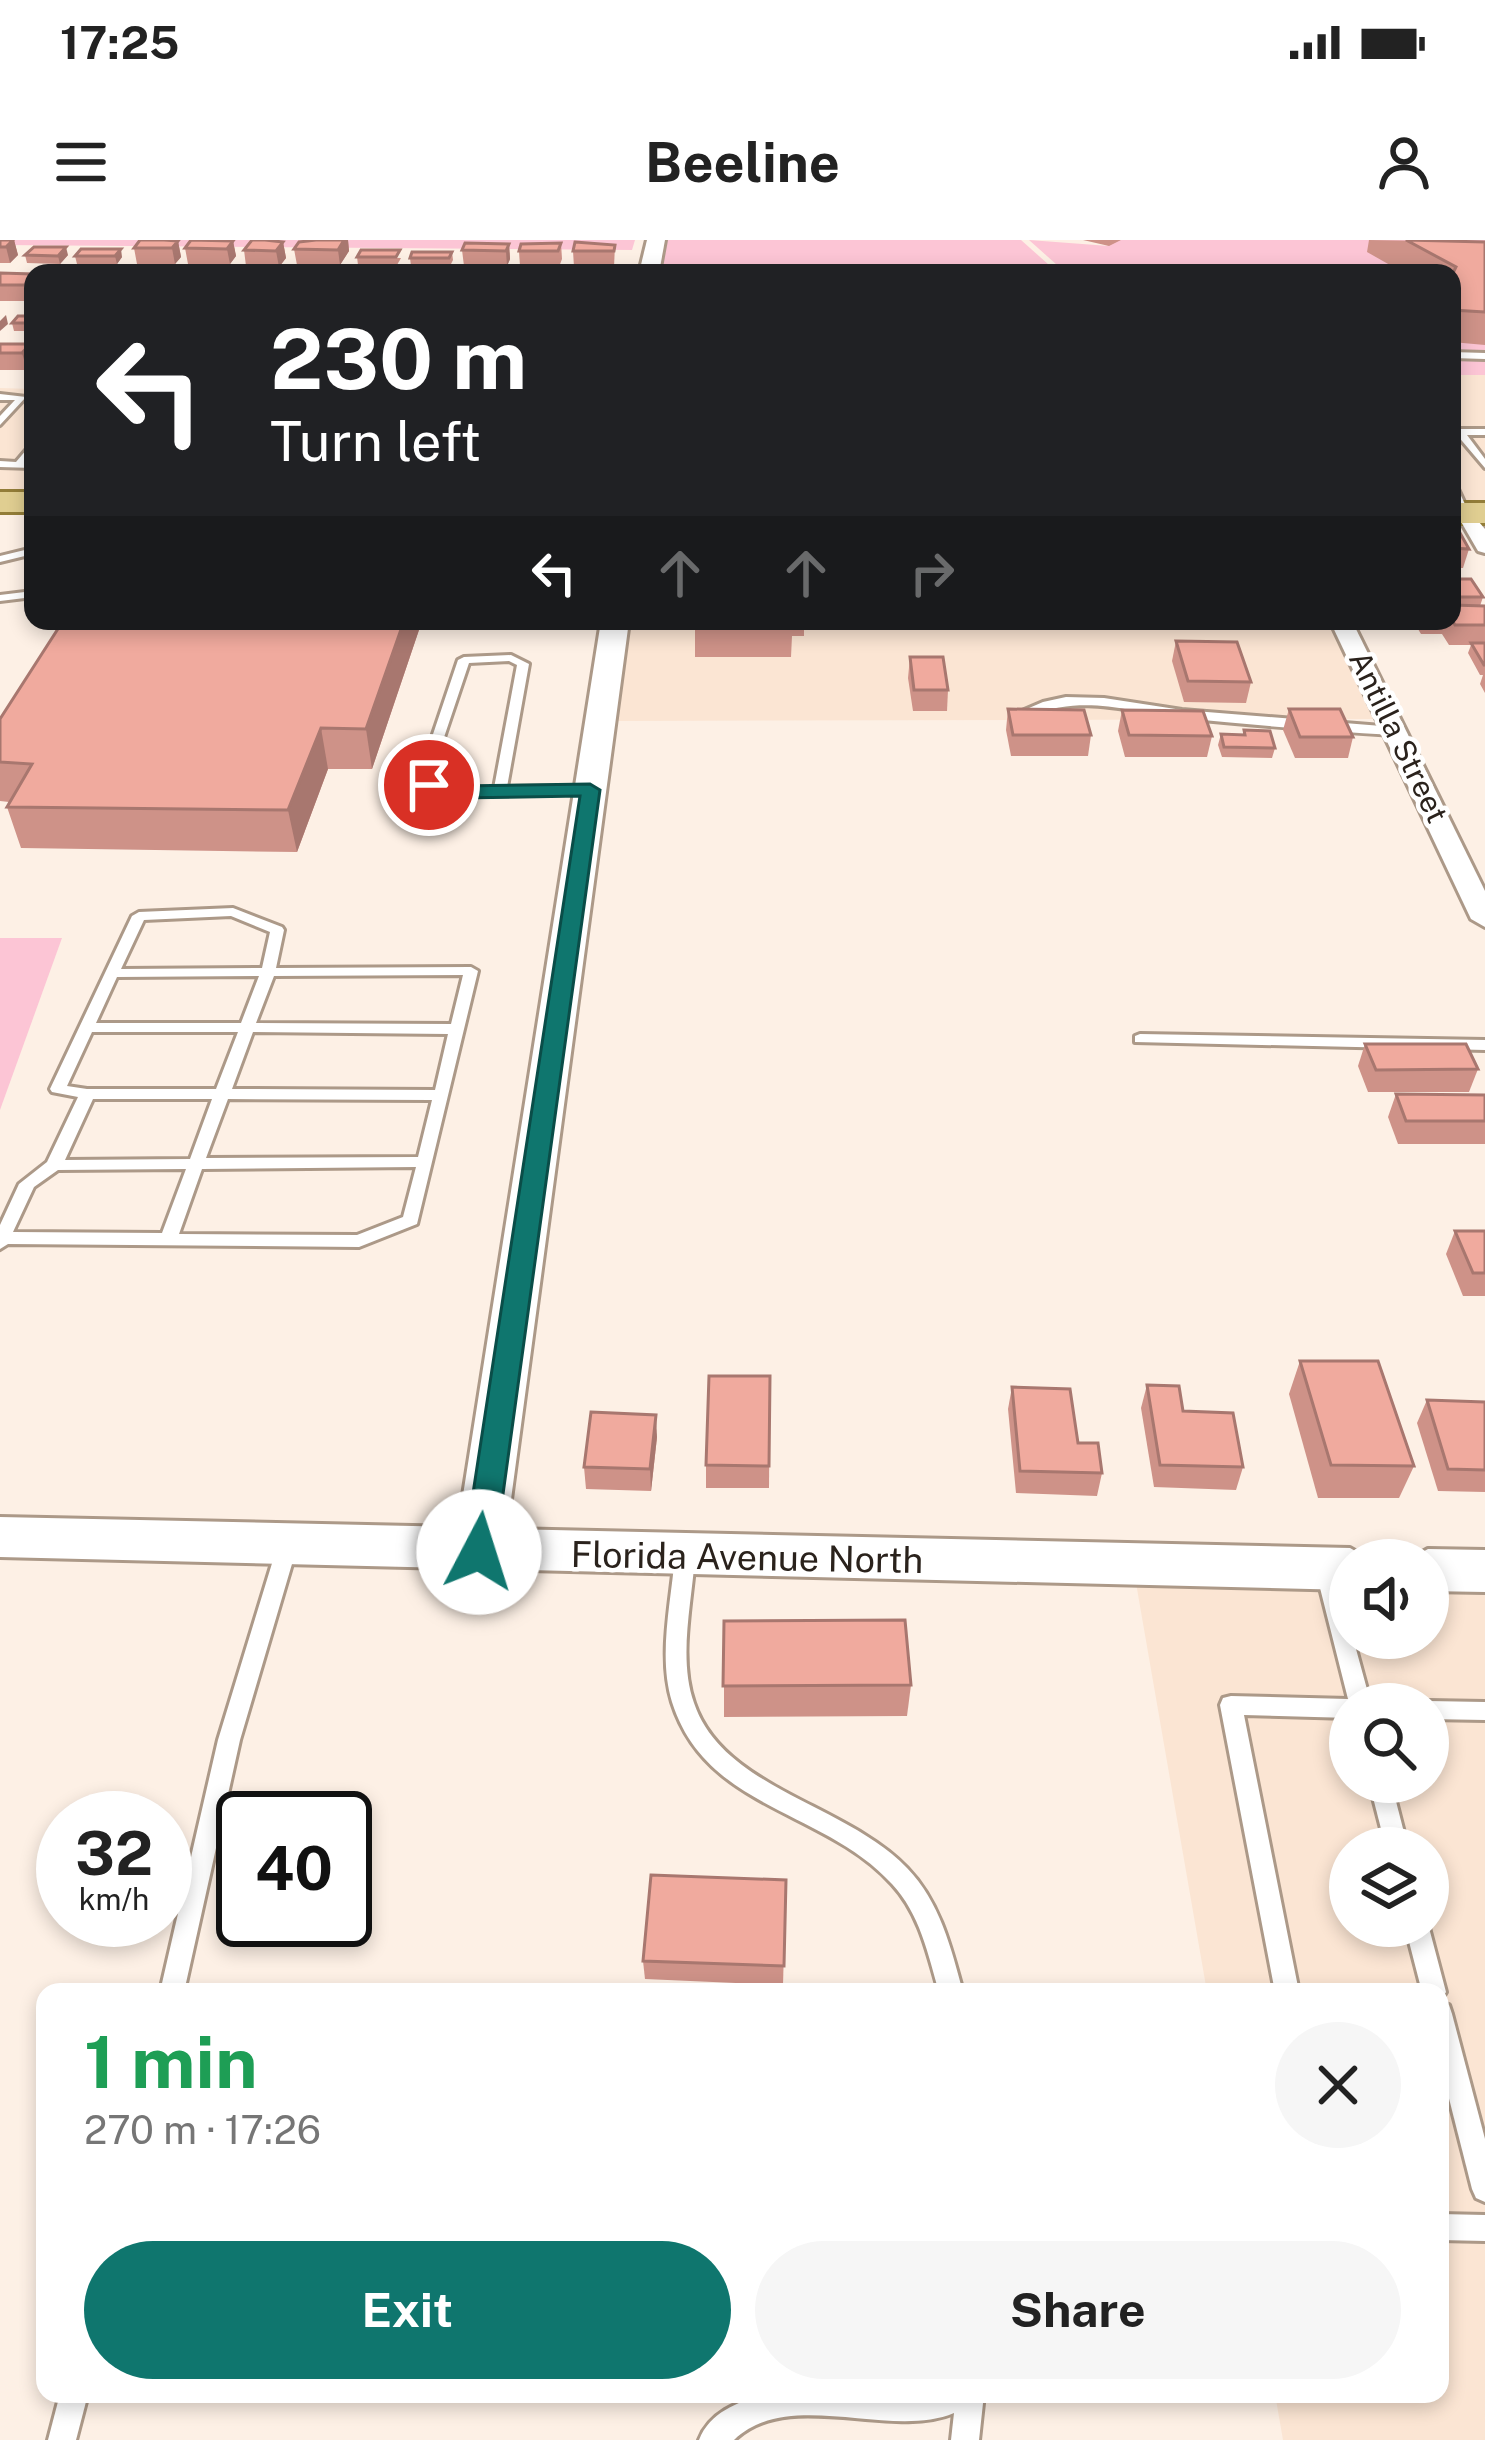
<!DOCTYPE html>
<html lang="en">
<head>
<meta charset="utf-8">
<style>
	:root { --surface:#fff; --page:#f6f6f6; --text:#222; --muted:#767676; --accent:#0f766e }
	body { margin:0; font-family:"Public Sans",sans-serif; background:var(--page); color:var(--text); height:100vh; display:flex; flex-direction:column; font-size:45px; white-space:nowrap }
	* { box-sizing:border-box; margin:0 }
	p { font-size:39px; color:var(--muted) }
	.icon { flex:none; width:66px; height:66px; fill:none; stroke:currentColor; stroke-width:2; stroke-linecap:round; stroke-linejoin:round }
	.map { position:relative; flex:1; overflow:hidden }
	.panel { position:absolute; left:36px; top:1743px; width:1413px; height:420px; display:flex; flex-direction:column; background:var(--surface); border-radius:24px; box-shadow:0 6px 18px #0003 }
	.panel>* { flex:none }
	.guide { position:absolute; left:24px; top:24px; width:1437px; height:366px; border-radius:24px; box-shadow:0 6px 18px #0003; background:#202124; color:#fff; overflow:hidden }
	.tools { position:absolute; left:1329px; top:1299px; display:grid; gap:24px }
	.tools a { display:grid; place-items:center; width:120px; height:120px; border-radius:50%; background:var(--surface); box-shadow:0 6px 18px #0003; font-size:60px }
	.speed { position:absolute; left:36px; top:1551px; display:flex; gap:24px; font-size:60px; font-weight:700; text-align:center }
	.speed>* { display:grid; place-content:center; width:156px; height:156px; border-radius:50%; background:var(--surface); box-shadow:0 6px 18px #0003; line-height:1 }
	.speed small { font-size:30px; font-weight:400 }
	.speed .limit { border:6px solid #111; border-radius:18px; background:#fff; color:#111 }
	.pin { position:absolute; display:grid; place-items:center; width:102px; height:102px; color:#fff; margin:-51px; border:6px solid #fff; border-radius:50%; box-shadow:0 3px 12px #0007 }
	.me { position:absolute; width:132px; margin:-66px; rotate:5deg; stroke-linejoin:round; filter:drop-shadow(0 0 9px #0008) }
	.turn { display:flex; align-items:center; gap:42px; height:252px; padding:0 48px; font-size:54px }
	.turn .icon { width:156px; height:156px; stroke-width:2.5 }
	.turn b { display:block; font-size:84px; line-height:102px }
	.lanes { display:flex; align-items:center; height:114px; padding:0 48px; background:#0003; justify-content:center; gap:60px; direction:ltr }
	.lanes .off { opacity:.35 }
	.round { display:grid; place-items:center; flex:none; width:126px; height:126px; border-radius:63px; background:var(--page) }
	.head { display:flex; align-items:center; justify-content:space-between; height:204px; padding:0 48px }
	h1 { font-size:72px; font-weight:700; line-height:90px; color:#1e9e55 }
	.button { display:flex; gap:24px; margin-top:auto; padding:24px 48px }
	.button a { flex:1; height:138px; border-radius:72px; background:var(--accent); color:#fff; font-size:48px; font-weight:700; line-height:138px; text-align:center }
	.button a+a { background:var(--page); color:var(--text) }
	.status { display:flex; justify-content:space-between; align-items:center; height:84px; padding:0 60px; background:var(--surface); direction:ltr }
	.status svg { height:33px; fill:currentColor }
	header { display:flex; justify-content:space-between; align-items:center; height:156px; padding:0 48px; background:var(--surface); font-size:54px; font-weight:700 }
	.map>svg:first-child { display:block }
	.built { fill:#fbe5d3; fill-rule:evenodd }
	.green { fill:#fcc5d5 }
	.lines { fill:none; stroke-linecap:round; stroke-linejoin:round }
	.service-casing { stroke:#ac9988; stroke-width:6 }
	.minor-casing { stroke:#ac9988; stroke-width:6 }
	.tertiary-casing { stroke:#ac9988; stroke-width:6 }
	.primary-casing { stroke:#937d38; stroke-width:6 }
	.service { fill:#fff; fill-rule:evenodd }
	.minor { fill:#fff; fill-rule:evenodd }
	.tertiary { fill:#fff; fill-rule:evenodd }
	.primary { fill:#e0ce91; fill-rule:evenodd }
	.wall { fill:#ce9288 }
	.shaded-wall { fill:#a8776f }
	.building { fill:#f0aa9e; stroke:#a8776f; stroke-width:3 }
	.route { fill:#0f766e; stroke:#0a4d48; stroke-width:3 }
	.labels { text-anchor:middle; stroke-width:9; stroke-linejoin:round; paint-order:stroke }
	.far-street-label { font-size:30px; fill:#2a221c; stroke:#fff }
	.street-label { font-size:36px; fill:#2a221c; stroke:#fff }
</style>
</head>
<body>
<div class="status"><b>17:25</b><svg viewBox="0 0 49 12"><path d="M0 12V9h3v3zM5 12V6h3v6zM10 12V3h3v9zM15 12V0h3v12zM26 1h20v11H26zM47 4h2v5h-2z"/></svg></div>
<header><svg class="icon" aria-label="menu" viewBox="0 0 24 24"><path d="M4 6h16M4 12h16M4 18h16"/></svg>Beeline<svg class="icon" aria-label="person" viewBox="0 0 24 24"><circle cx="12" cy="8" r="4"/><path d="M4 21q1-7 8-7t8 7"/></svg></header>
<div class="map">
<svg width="1485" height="2200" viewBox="0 0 1485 2200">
	<rect width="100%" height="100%" fill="#fdf0e5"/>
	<!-- built -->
	<g class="built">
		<polygon points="1452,129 1457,135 1485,135 1485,269 1452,268"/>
		<polygon points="0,148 33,149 33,258 0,257"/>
		<polygon points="629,381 1327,381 1374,479 615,481"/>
		<path d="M1136 1343 1350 1347V1398H1428V1348L1485 1349V2200H1283L1275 2154H1440V1752H1207ZM1350 1464H1428V1542H1350ZM1350 1608H1428V1686H1350Z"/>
	</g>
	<!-- green -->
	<g class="green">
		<polygon points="0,0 635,0 632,10 0,5"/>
		<polygon points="665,0 1021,0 1058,33 658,33"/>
		<polygon points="1029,0 1109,6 1094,0 1485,0 1485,135 1457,135 1452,129 1452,33 1066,33"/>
		<polygon points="0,698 62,698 0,870"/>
	</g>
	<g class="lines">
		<!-- service casing -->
		<g class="service-casing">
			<g id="service">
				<polygon points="1452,112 1485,113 1485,119 1452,118"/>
				<polygon points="0,154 26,157 0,185 0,176 15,160 0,160"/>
				<polygon points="1452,189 1485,189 1485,195 1467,195 1485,219 1485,228 1457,195 1452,195"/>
				<polygon points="33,202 33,211 25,222 33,222 33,228 0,227 0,221 16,222"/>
				<polygon points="1452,244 1457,247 1470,275 1461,273 1452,256"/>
				<polygon points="33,308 33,314 0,322 0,316"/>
				<polygon points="33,351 33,357 0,361 0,355"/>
				<path d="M511 415 529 424 507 547 590 546 594 547V553L445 556 423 545V524L458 420 464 417ZM509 421 517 425 494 548H447L435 543V524L469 423Z"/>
				<path d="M1066 457 1104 458 1182 470 1394 487 1400 491 1394 495C1323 491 1253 485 1182 478 1121 471 1091 455 1028 475L1022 471 1043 462Z"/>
				<path d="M233 668 282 687 284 690 276 728 471 727 478 731 417 984 359 1007 8 1004 0 1009V985L19 944 47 922 78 857 52 852 50 849 132 676 139 672ZM231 676 270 692 262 728 121 729 144 680ZM463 735 451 784 256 783 274 736ZM259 736 241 783H96L117 737ZM92 792H238L216 849H87L67 846ZM253 792 448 794 435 850 232 849ZM93 859H212L190 919 65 920ZM228 859 432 860 418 917 206 918ZM416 927 403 977 357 995 179 994 202 929ZM186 929 162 993 13 992 34 947 58 930Z"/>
				<polygon points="1140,794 1485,800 1485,810 1135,802 1135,796"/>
				<polygon points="287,1299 294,1301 297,1307 240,1500 184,1752 160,1752 218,1500 277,1307 280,1301"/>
				<path d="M685 1308 692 1310 695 1316C692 1362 678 1418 694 1463 723 1549 846 1564 907 1628 940 1662 951 1708 963 1752H939C928 1714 920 1674 892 1644 824 1569 706 1570 672 1462 658 1417 671 1362 675 1316L678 1310Z"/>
				<polygon points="1325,1320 1332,1322 1335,1328 1350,1385 1350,1398 1353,1398 1371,1464 1350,1464 1350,1478 1244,1475 1299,1752 1275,1752 1220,1465 1223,1458 1231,1456 1348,1459 1315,1328 1318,1322"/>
				<polygon points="1428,1461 1485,1462 1485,1480 1428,1479 1428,1464 1420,1464"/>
				<polygon points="1369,1542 1391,1542 1408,1608 1386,1608"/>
				<polygon points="1428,1684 1446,1752 1440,1762 1440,1752 1422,1752 1405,1686"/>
				<polygon points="1440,1762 1449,1765 1452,1774 1485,1899 1485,1962 1476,1958 1472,1949 1440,1823"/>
				<polygon points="1440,1974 1485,1975 1485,2001 1440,2000"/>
				<polygon points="60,2154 88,2154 76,2200 48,2200"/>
				<path d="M763 2154H984L979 2200H951L954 2173C890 2200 789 2147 734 2200H699C710 2172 737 2163 763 2154Z"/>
			</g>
		</g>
		<!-- minor casing -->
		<g class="minor-casing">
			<g id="minor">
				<polygon points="1466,267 1485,289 1485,313 1478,311 1456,273"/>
				<polygon points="1330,381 1352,381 1485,651 1485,687 1471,679"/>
			</g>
		</g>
		<!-- tertiary casing -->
		<g class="tertiary-casing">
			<g id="tertiary">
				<polygon points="647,0 665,0 659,33 639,33"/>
				<polygon points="601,381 629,381 507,1289 1350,1308 1371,1320 1350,1320 1350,1350 0,1317 0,1277 458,1287"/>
				<polygon points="1428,1309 1485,1310 1485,1352 1428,1351 1428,1320 1408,1320"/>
			</g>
		</g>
		<!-- primary casing -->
		<g class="primary-casing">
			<g id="primary">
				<rect x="0" y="252" width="33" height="20"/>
				<rect x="1452" y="263" width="33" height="20"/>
			</g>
		</g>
		<!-- service -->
		<use href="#service" class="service"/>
		<!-- minor -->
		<use href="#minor" class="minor"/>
		<!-- tertiary -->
		<use href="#tertiary" class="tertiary"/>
		<!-- primary -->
		<use href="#primary" class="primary"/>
	</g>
	<!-- wall -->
	<g class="wall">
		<polygon points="0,0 14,0 18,15 10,23 0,23"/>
		<polygon points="316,0 348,0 349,11 340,25 297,25 294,9"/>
		<polygon points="1083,0 1121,0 1109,6"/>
		<polygon points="1369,0 1485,2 1485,105 1452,102 1452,33 1404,33 1367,12"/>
		<polygon points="178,1 181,17 175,24 137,24 134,8"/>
		<polygon points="233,1 236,16 230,24 188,24 185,8"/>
		<polygon points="283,2 286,18 279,27 246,26 244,10"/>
		<polygon points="561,3 562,19 559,27 520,26 519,11"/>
		<polygon points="509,4 510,19 507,26 464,26 462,10"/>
		<polygon points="615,5 614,27 574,27 573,11"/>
		<polygon points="452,12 453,20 450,26 411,26 410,18"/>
		<polygon points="25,15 68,15 60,24 27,23"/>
		<polygon points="75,16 122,17 117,24 77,24"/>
		<polygon points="357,17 401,18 397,25 358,25"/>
		<polygon points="0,33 33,34 33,57 29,61 0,61"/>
		<polygon points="33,76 33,91 14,91 12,83"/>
		<polygon points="0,104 33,117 33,123 27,130 0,130"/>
		<polygon points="1452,284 1469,309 1463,328 1452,328"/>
		<polygon points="1452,339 1483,357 1480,366 1485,366 1485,453 1480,444 1483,435 1480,435 1468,413 1471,405 1449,405 1442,394 1421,394 1415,384 1416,381 1452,381"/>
		<polygon points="422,381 372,529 328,529 297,612 21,608 7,567 9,562 0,561 0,479"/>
		<polygon points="695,381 804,381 804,396 792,396 791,417 695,417"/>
		<polygon points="1176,401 1251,442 1246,463 1184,462 1172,421"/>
		<polygon points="910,417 948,450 947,471 913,471 908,438"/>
		<polygon points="1008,469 1091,495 1088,516 1011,516 1006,490"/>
		<polygon points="1289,469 1353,497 1348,518 1295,518 1283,490"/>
		<polygon points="1122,470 1212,496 1207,517 1125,517 1118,491"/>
		<polygon points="1244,490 1275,508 1272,518 1222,517 1218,505 1221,494 1243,495"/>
		<polygon points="1365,804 1478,829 1469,852 1368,852 1358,826"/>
		<polygon points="1396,854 1485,855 1485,904 1398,904 1388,877"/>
		<polygon points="1455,991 1485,991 1485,1056 1463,1056 1446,1014"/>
		<polygon points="1300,1121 1414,1226 1399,1258 1318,1258 1289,1154"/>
		<polygon points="770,1136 769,1248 706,1248 706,1225"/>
		<polygon points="1147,1145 1243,1227 1236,1250 1154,1247 1141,1168"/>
		<polygon points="1012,1147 1078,1203 1102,1233 1097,1256 1016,1253 1008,1169"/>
		<polygon points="1427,1160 1485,1162 1485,1252 1438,1251 1417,1183"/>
		<polygon points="657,1197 651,1251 586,1249 584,1227"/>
		<polygon points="724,1381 911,1445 907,1476 724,1477"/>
		<polygon points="786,1640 783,1745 645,1739 643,1721"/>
	</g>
	<!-- shaded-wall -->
	<g class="shaded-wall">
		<polygon points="14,0 18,15 10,23 6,7"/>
		<polygon points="344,0 348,0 349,11 340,25 338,10"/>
		<polygon points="178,1 181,17 175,24 172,8"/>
		<polygon points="233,1 236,16 230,24 227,9"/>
		<polygon points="283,2 286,18 279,27 276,11"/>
		<polygon points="509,4 510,19 507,26 506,11"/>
		<polygon points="66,7 68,15 60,24 58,16"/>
		<polygon points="121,9 122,17 117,24 115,16"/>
		<polygon points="33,37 33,57 29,61 25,45"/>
		<polygon points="6,75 8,84 0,91 0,81"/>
		<polygon points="30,104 33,123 27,130 22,113"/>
		<polygon points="404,381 422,381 372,529 366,489"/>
		<polygon points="321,488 328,529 297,612 288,570"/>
		<polygon points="656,1175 657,1197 651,1251 650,1229"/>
	</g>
	<!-- building -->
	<g class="building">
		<polygon points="0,0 13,0 6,7 0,7"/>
		<polygon points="140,0 164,0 178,1 172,8 134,8"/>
		<polygon points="191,0 233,1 227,9 185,8"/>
		<polygon points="252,0 265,0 283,2 276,11 244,10"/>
		<polygon points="316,0 344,0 338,10 294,9 299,2"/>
		<polygon points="1406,0 1485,2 1485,72 1452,70 1452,35 1456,27"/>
		<polygon points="575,2 615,5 614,11 573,11"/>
		<polygon points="465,3 509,4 506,11 462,10"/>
		<polygon points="561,3 558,11 519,11 521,4"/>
		<polygon points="34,7 66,7 58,16 25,15"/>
		<polygon points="81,9 121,9 115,16 75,16"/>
		<polygon points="361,10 400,10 396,17 357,17"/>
		<polygon points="412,12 452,12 449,18 410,18"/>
		<polygon points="0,33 33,34 33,37 25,45 0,45"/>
		<polygon points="18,76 33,76 33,83 12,83"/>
		<polygon points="0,104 30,104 22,113 0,113"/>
		<polygon points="1452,284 1455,284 1469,309 1452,308"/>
		<polygon points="1452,339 1471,339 1483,357 1452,357"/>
		<polygon points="1452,365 1485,366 1485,385 1455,385 1452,380"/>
		<polygon points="63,381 404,381 366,489 321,488 288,570 7,567 32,524 0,522 0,479"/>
		<rect x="695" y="381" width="97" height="6"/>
		<polygon points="1176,401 1237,402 1251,442 1188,441"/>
		<polygon points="1471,403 1485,403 1485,425 1484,425"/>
		<polygon points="910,417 943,417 948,450 914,450"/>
		<polygon points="1008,469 1084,470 1091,495 1013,495"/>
		<polygon points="1289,469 1340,469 1353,497 1300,497"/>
		<polygon points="1122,470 1203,471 1212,496 1129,495"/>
		<polygon points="1244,490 1270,491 1275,508 1224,507 1221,494 1245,495"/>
		<polygon points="1365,804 1466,804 1478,829 1376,830"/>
		<polygon points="1396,854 1485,855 1485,881 1406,881"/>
		<polygon points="1455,991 1485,991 1485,1033 1473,1033"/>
		<polygon points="1300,1121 1378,1121 1414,1226 1331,1225"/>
		<polygon points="709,1136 770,1136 769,1226 706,1225"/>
		<polygon points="1147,1145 1179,1146 1183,1171 1233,1173 1243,1227 1160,1225"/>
		<polygon points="1012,1147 1070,1149 1078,1203 1098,1203 1102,1233 1020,1231"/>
		<polygon points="1427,1160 1485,1162 1485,1230 1448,1229"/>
		<polygon points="591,1172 656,1175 650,1229 584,1227"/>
		<polygon points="905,1380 911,1445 723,1446 724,1381"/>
		<polygon points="651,1635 786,1640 784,1726 643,1721"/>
	</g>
	<!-- route -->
	<polygon class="route" points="429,540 456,546 590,544 600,550 495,1312 479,1324 464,1312 580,556 456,558 422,549 422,541"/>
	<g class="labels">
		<!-- far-street labels -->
		<g class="far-street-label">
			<text transform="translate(1398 497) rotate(64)" y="10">Antilla Street</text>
		</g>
		<!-- street labels -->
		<g class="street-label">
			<text transform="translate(747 1317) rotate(1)" y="13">Florida Avenue North</text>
		</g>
	</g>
</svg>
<div class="tools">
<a><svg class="icon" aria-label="sound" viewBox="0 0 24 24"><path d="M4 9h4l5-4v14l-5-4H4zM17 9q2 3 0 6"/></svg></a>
<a><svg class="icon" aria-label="search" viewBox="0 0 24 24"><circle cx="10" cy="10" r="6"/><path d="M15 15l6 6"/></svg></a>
<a><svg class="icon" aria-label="layers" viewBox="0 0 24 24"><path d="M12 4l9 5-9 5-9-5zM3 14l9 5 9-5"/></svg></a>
</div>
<div class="speed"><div>32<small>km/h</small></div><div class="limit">40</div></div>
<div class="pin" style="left:429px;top:545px;background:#d93025"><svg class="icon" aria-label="arrive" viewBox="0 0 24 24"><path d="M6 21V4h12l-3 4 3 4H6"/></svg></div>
<svg class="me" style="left:479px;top:1312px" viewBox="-20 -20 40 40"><circle r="19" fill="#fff"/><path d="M0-13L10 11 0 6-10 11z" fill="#0f766e"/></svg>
<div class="guide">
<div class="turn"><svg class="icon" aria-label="left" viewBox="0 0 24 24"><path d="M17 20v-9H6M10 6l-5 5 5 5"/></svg><div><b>230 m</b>Turn left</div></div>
<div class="lanes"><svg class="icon" aria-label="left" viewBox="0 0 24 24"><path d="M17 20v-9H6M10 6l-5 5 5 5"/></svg><svg class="icon off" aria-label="ahead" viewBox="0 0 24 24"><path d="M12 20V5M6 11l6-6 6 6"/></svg><svg class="icon off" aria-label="ahead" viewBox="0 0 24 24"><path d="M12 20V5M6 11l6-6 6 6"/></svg><svg class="icon off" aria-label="right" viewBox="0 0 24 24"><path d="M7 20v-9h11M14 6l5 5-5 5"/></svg></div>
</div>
<section class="panel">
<div class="head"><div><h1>1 min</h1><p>270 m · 17:26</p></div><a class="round"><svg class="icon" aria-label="close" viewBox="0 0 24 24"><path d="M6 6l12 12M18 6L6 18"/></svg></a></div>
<div class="button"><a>Exit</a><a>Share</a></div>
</section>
</div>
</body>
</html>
